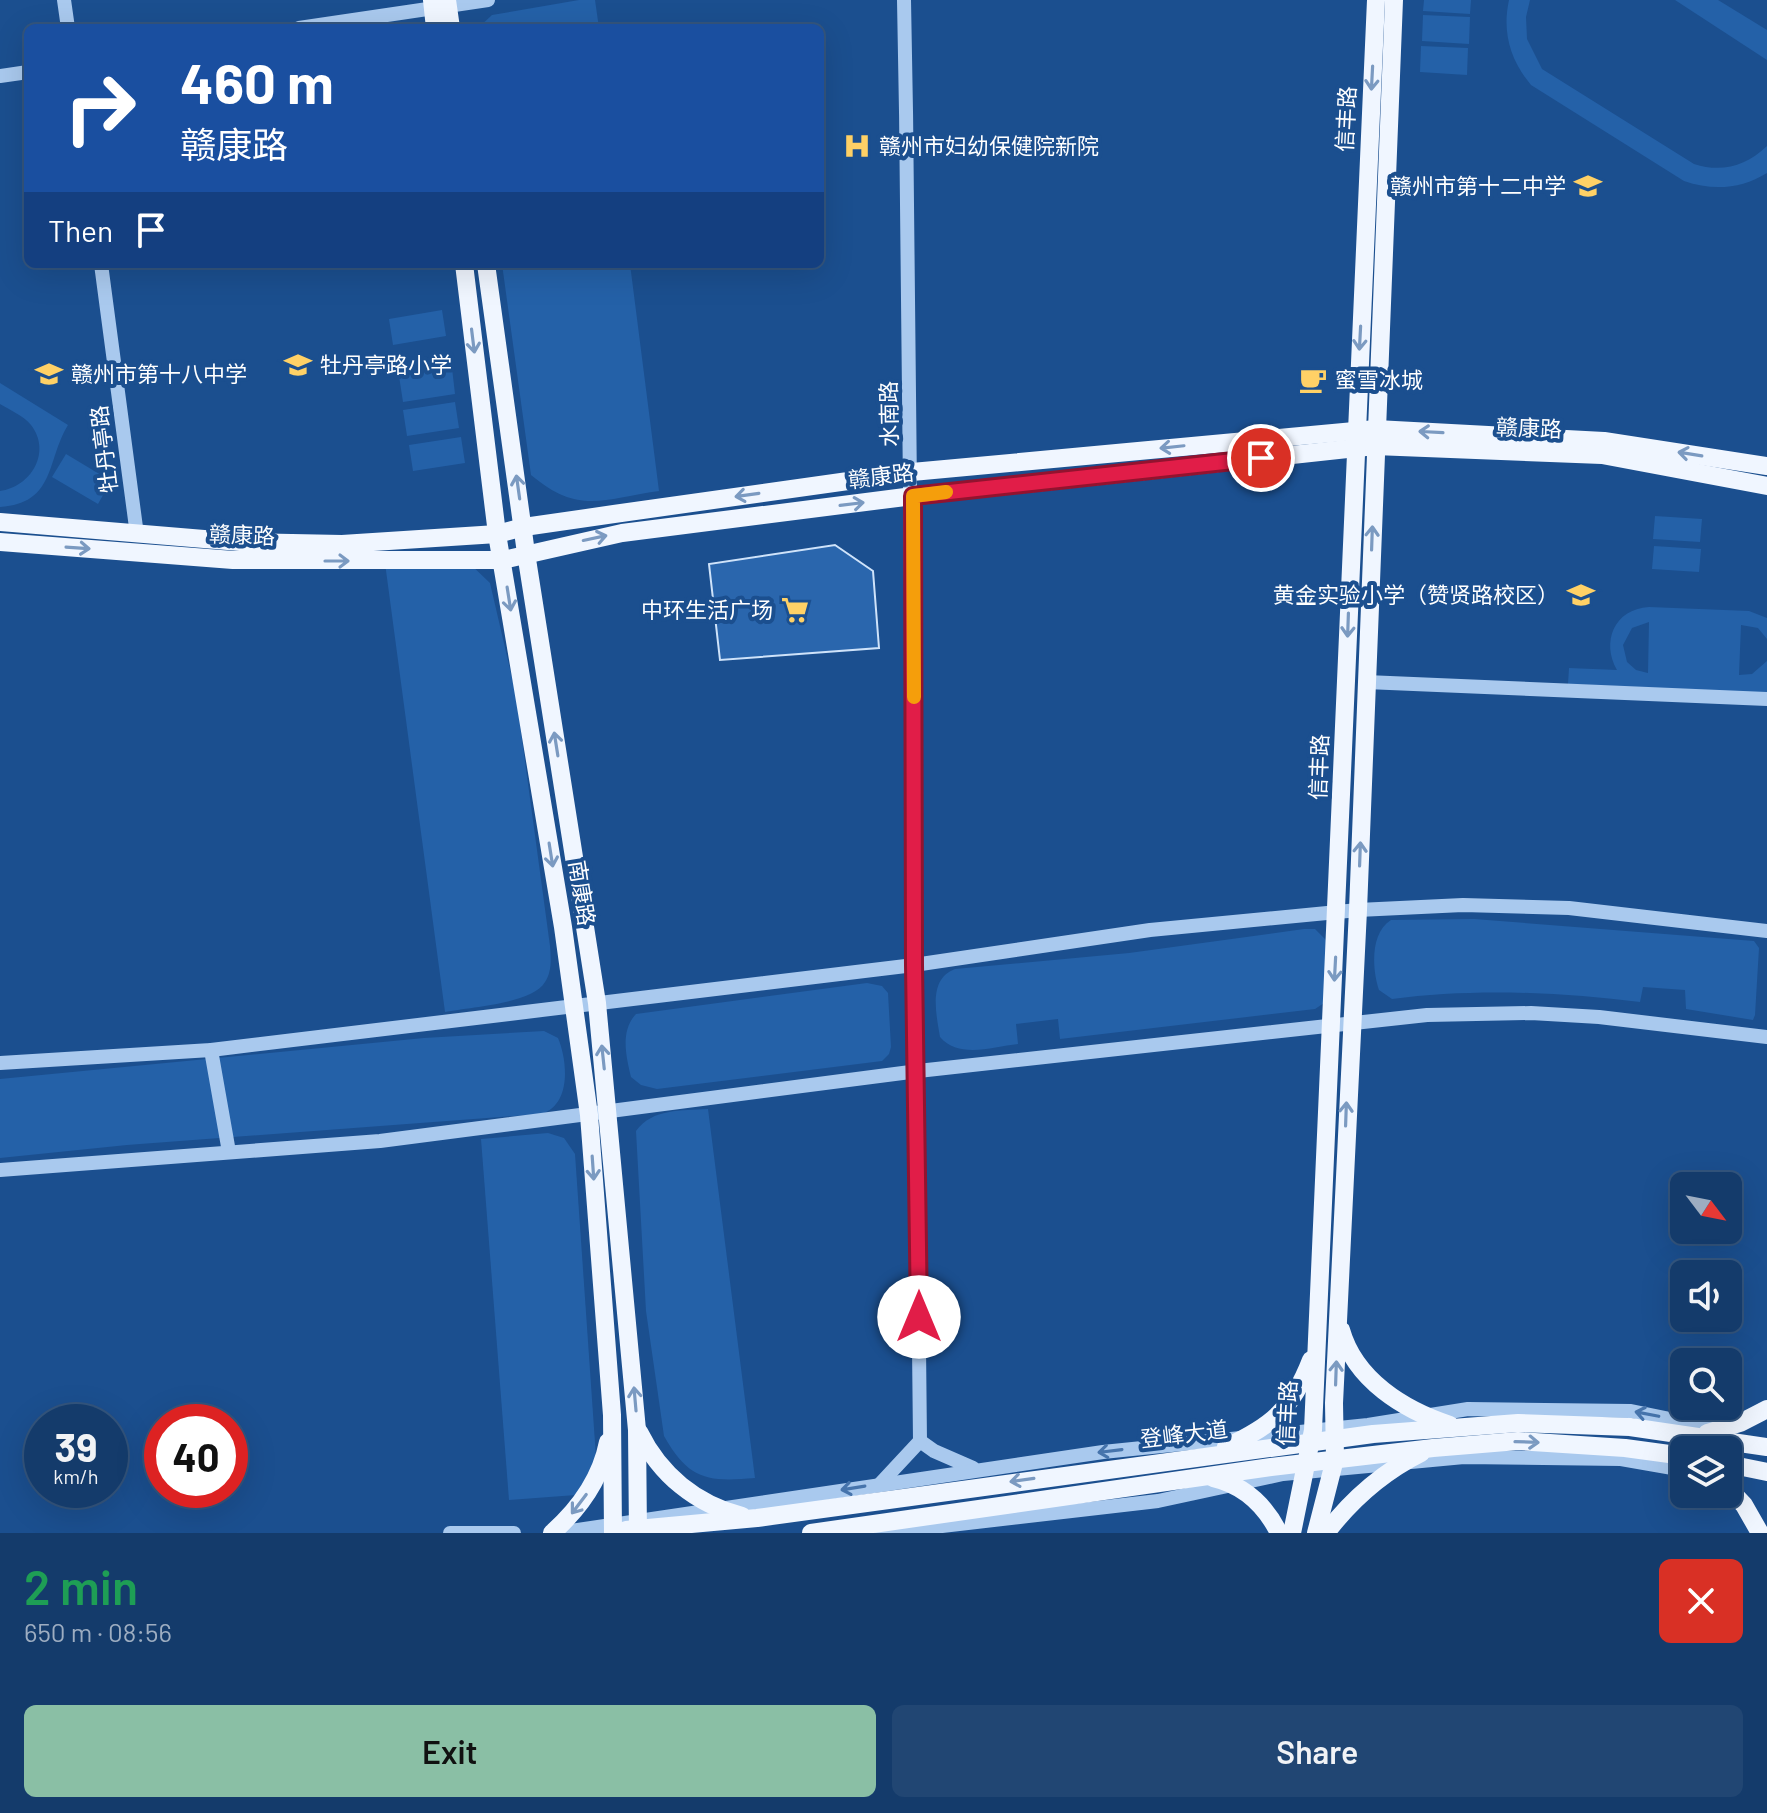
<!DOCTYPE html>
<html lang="en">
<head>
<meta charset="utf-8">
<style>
	:root { --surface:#143b6b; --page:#214673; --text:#f1f3f6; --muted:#9dadc1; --line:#33557e; --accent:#8abfa5 }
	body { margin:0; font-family:Barlow,"Noto Sans SC",sans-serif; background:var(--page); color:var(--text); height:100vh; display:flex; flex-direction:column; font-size:30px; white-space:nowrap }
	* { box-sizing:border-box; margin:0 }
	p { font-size:26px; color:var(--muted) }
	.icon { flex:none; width:44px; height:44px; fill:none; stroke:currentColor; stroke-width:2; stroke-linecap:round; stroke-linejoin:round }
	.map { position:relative; height:1533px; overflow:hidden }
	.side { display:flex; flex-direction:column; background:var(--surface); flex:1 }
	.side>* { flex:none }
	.top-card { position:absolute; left:24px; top:24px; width:800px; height:244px; border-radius:12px; box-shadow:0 8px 32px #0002,0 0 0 2px var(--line); background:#1a4fa0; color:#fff; overflow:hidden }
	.needle { width:52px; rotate:122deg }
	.controls { position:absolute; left:1670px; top:1172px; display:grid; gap:16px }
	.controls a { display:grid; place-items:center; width:72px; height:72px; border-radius:12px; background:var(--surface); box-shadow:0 8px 32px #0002,0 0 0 2px var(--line); font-size:40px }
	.speed { position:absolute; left:24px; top:1404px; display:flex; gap:16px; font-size:40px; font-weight:700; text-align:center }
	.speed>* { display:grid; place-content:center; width:104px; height:104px; border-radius:50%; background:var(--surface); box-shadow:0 8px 32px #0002,0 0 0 2px var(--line); line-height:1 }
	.speed small { font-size:20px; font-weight:400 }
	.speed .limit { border:12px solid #d22; background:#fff; color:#111 }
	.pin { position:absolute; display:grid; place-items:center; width:68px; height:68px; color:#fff; margin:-34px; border:4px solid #fff; border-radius:50%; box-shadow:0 2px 8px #0007 }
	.me { position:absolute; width:88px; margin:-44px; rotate:0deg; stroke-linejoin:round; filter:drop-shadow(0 0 6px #0008) }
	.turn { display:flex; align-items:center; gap:28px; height:168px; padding:0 24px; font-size:36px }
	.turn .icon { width:104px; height:104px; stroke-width:2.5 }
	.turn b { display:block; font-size:56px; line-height:68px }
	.then { display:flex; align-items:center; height:76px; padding:0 24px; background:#0003; gap:16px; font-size:30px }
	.round { display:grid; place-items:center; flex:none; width:84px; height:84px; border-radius:12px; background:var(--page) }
	.head { display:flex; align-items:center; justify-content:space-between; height:136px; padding:0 24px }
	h1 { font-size:48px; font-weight:600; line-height:60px; color:#1e9e55 }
	.action { display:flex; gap:16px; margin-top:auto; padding:16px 24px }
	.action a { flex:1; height:92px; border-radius:12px; background:var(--accent); color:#111; font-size:32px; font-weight:600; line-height:92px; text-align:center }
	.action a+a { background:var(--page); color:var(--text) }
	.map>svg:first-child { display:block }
	.green { fill:#2461a8; fill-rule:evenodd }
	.building { fill:#2a66ad; stroke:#cfe3fa; stroke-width:2 }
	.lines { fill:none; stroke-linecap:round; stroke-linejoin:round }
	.minor { stroke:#a9c9ee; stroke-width:14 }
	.major { stroke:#f0f6ff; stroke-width:18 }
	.oneway { stroke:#7b9ac1 }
	.oneway2 { stroke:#4674ac }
	.route-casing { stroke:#92132f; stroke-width:20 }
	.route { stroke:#e11d48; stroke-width:14 }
	.slow { stroke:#f59e0b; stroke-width:14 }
	.labels { text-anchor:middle; stroke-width:8; stroke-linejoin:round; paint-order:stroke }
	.street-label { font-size:22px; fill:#fff; stroke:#1b4f8f }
	.poi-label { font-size:22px; fill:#fff; stroke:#1b4f8f; text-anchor:start }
</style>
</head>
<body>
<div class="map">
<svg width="1767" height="1533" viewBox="0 0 1767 1533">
	<rect width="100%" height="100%" fill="#1b4f8f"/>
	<!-- green -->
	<g class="green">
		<polygon points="579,0 595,0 599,28 478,28 492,15"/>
		<polygon points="1424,0 1471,0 1470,14 1423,11"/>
		<path d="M1509 0H1530L1526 17 1527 39 1542 69 1694 164C1722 173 1746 166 1767 146V173C1741 189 1713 191 1684 181L1531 85C1510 60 1502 32 1509 0Z"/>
		<polygon points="1675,0 1718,0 1767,30 1767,60"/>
		<polygon points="1423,15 1470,17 1469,44 1422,41"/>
		<polygon points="1421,46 1468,48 1467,75 1420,72"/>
		<path d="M502 264H630L659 491C602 499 579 515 531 475Z"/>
		<polygon points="442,310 446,336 393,345 389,319"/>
		<polygon points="452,368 455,394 403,402 399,376"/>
		<path d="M0 383 68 425C46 461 56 503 0 507V491C31 487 52 452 31 425 24 416 10 410 0 404Z"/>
		<polygon points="455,402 459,428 407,436 403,410"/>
		<polygon points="461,437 465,463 413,471 409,445"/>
		<polygon points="66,454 111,481 98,504 52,477"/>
		<polygon points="1655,516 1702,519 1700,542 1653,539"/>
		<polygon points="1654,546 1701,549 1699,572 1652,569"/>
		<path d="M467 561 490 583 516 695 550 946C551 959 552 971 545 982 532 1004 470 1007 445 1012L385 563Z"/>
		<path d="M1649 607 1749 611 1767 618V639L1758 628 1741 625 1739 675 1752 674 1767 661V693L1568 684 1569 668 1617 670C1601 642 1614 609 1649 607ZM1649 622 1648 673 1636 670 1627 662 1623 645 1632 628Z"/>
		<path d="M1474 919 1754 941 1759 948 1755 1015 1753 1020 1686 1009 1685 990 1643 987 1640 1002C1559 992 1473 988 1392 999L1379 990C1372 969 1370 933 1391 920Z"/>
		<path d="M1304 929H1315L1327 941 1324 1003 1315 1009 1060 1039 1058 1019 1016 1024 1018 1044C992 1047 959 1059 940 1037 936 1013 928 979 955 969L1129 953Z"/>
		<path d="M867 983 882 986 888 993 891 1047 889 1054 882 1061 657 1089 641 1085 631 1077C626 1056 620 1031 636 1014Z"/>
		<path d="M544 1031 558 1038C568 1062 571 1105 541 1114L127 1145 0 1158V1079L424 1038Z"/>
		<path d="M708 1109 755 1478C707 1482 689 1480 664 1436L646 1311 636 1131C653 1108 681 1111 708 1109Z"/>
		<polygon points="548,1133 564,1138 575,1154 596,1457 590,1475 576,1495 509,1500 481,1139"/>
	</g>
	<!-- building -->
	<polygon class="building" points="835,545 873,571 879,648 720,660 709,564"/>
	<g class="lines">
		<!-- minor -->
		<g class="minor">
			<polyline points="64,0 68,28"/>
			<polyline points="299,28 488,0"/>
			<polyline points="0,76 28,72"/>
			<polyline points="101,264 137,535"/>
			<polyline points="1366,682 1767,699"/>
			<polyline points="211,1050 229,1152"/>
			<polyline points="0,1063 211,1050 914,965 1150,930 1358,910 1463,905 1569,908 1767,931"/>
			<polyline points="0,1170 380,1141 918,1071 1427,1015 1531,1013 1599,1017 1767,1037"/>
			<polyline points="920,1441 934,1451 973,1468"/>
			<path d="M880 1484 920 1441C917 960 913 480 904 0"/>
			<polyline points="450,1533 514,1533"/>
			<polyline points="557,1533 1103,1452 1368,1425 1468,1409 1631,1411 1719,1429"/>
			<polyline points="882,1533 1158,1501 1283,1474 1464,1457 1621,1459 1684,1470"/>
		</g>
		<!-- major -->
		<g class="major">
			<polyline points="432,0 435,28"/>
			<polyline points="447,0 451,28"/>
			<polyline points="464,264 497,534 563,927 589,1115 612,1415 613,1533"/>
			<polyline points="486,264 526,553 597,1003 637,1430 638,1533"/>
			<polyline points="0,522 240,542 342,544 497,534 524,527 614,514 912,472 1376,429 1604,441 1767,466"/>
			<polyline points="0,542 233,560 503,560 622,533 913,496 1375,446 1602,455 1767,486"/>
			<path d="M1341 1330C1355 1380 1404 1410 1450 1425"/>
			<path d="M639 1432C660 1475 696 1504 742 1516"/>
			<polyline points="1707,1433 1740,1423 1767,1409"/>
			<path d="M1226 1447C1272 1426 1292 1409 1311 1360"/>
			<polyline points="1728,1464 1767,1472"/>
			<path d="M1213 1478C1243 1485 1265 1505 1279 1533"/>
			<polyline points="1728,1488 1744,1505 1760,1533"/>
			<polyline points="626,1530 757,1518 1373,1434 1518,1423 1630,1427 1767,1447"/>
			<path d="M552 1533C580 1508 601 1478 608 1442"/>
			<polyline points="811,1533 1271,1467 1433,1448 1518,1441 1625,1448 1684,1456"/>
			<polyline points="1292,1533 1313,1430 1376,0"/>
			<polyline points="1316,1533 1335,1459 1334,1403 1358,910 1394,0"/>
			<path d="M1326 1533C1352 1499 1383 1472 1421 1453"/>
		</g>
	</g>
	<!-- one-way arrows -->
	<defs><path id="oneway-shaft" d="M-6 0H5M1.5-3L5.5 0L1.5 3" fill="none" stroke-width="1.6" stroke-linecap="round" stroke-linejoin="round" transform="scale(2)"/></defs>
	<g class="oneway">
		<use href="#oneway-shaft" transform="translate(1372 78) rotate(93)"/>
		<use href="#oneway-shaft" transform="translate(1360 338) rotate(93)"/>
		<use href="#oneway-shaft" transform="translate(473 341) rotate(83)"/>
		<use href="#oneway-shaft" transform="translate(1431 432) rotate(-177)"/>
		<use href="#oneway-shaft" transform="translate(1172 447) rotate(174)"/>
		<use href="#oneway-shaft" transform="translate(1690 454) rotate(-171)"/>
		<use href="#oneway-shaft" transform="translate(518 487) rotate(-98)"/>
		<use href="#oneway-shaft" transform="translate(747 495) rotate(172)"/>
		<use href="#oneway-shaft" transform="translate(852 504) rotate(-7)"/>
		<use href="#oneway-shaft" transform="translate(595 538) rotate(-12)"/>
		<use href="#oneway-shaft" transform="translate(1372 538) rotate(-88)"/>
		<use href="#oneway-shaft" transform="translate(78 548) rotate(4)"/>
		<use href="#oneway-shaft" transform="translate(337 561)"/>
		<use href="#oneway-shaft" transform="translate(509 599) rotate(81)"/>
		<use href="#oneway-shaft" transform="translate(1348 625) rotate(92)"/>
		<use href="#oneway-shaft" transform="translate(556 744) rotate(-99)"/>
		<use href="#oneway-shaft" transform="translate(1360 854) rotate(-88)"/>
		<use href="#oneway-shaft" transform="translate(551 855) rotate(81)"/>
		<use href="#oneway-shaft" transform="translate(1335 969) rotate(93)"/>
		<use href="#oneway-shaft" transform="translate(603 1057) rotate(-96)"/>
		<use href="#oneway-shaft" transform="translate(1346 1114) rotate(-88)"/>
		<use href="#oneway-shaft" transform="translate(593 1168) rotate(86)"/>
		<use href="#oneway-shaft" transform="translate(1336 1373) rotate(-88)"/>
		<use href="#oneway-shaft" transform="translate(635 1399) rotate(-95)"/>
		<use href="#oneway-shaft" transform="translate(1527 1442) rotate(2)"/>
		<use href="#oneway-shaft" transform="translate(1022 1480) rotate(172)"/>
		<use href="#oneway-shaft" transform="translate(579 1504) rotate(127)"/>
	</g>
	<g class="oneway2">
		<use href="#oneway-shaft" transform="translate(1647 1414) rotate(-169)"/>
		<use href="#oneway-shaft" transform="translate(1110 1451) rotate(173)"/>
		<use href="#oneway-shaft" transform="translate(853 1488) rotate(171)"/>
	</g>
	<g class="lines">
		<!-- route casing -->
		<g class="route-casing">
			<polyline id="route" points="919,1317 914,965 913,496 1261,458"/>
		</g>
		<!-- route -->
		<use href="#route" class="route"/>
		<!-- slow -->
		<polyline class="slow" points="914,697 913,496 946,492"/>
	</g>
	<!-- icons -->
	<defs>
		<g id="hospital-bare" transform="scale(2.16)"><path d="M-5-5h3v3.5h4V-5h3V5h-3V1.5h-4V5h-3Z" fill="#ffd166" stroke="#1b4f8f" stroke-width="2.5" paint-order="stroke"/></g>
		<g id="school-bare" transform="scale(2.16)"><path d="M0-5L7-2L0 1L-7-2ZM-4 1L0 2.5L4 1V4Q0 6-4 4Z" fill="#ffd166" stroke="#1b4f8f" stroke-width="2.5" paint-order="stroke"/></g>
		<g id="cafe-bare" transform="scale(2.16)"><path d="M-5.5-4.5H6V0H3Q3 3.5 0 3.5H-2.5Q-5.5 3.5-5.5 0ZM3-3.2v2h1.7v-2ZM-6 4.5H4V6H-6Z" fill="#ffd166" stroke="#1b4f8f" stroke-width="2.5" paint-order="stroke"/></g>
		<g id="supermarket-bare" transform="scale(2.16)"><path d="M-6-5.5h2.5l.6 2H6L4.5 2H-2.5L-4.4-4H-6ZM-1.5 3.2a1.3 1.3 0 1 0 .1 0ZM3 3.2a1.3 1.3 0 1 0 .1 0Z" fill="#ffd166" stroke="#1b4f8f" stroke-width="2.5" paint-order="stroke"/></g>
	</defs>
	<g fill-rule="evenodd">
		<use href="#hospital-bare" x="857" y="146"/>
		<use href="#school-bare" x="1588" y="186"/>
		<use href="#school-bare" x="298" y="365"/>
		<use href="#school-bare" x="49" y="374"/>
		<use href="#cafe-bare" x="1313" y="380"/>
		<use href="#school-bare" x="1581" y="595"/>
		<use href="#supermarket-bare" x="795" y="610"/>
	</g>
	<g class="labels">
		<!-- street labels -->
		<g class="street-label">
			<text transform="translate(1346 119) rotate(-87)" y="8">信丰路</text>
			<text transform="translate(889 414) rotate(-91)" y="8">水南路</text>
			<text transform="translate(1529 428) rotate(2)" y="8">赣康路</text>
			<text transform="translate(104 449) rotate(-97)" y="8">牡丹亭路</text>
			<text transform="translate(881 476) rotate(-7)" y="8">赣康路</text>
			<text transform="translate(242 535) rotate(2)" y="8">赣康路</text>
			<text transform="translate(1319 767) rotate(-88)" y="8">信丰路</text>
			<text transform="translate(582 893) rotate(81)" y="8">南康路</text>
			<text transform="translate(1287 1413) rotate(-87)" y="8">信丰路</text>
			<text transform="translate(1184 1434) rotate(-7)" y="8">登峰大道</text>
		</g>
		<!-- poi labels -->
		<g class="poi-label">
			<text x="879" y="154">赣州市妇幼保健院新院</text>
			<text x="1566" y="194" text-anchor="end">赣州市第十二中学</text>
			<text x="320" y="373">牡丹亭路小学</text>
			<text x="71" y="382">赣州市第十八中学</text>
			<text x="1335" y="388">蜜雪冰城</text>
			<text x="1559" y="603" text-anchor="end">黄金实验小学（赞贤路校区）</text>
			<text x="773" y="618" text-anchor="end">中环生活广场</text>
		</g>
	</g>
</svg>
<div class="controls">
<a><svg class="needle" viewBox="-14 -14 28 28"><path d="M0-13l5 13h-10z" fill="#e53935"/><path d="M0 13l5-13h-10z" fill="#9dadc1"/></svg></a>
<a><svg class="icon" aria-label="sound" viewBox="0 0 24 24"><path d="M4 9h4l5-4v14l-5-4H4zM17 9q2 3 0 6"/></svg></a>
<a><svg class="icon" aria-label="search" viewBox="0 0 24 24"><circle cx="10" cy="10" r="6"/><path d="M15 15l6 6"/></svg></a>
<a><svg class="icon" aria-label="layers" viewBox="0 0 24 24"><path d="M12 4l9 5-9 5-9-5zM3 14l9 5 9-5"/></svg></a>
</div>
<div class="speed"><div>39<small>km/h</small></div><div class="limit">40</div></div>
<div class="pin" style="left:1261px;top:458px;background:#d93025"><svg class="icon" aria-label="arrive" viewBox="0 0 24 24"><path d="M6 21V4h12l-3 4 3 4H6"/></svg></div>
<svg class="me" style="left:919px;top:1317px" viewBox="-20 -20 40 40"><circle r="19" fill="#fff"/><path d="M0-13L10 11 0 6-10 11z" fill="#e11d48"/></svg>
<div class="top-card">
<div class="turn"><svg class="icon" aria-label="right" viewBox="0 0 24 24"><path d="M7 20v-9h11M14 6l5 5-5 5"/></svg><div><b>460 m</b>赣康路</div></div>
<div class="then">Then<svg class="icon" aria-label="arrive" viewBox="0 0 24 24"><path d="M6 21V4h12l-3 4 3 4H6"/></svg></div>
</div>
</div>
<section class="side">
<div class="head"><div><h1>2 min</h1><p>650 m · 08:56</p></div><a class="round" style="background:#d93025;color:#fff"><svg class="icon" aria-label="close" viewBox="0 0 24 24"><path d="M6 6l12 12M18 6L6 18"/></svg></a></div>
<div class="action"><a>Exit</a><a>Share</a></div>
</section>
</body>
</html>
